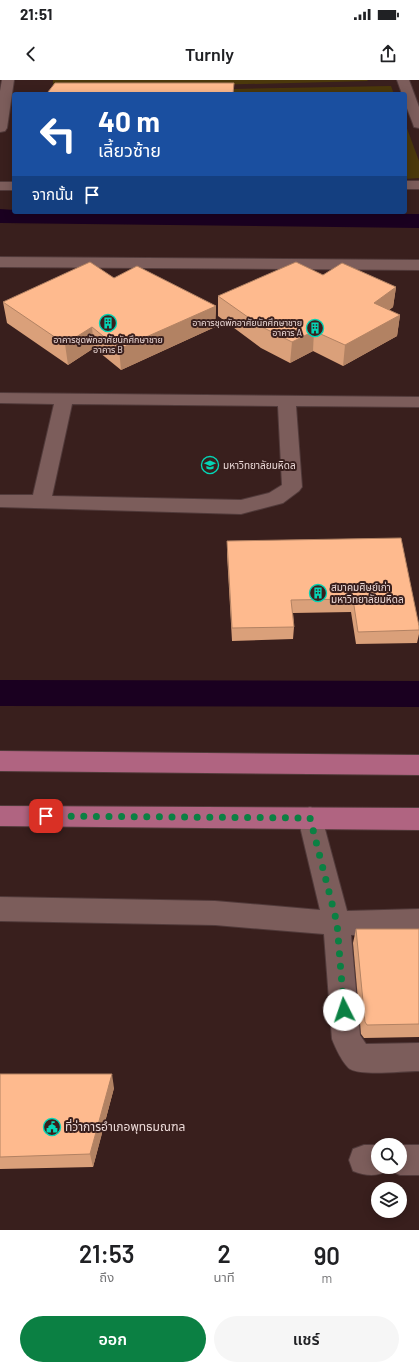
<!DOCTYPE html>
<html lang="th">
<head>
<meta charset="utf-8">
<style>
	:root { --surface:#fff; --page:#f6f6f6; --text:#202124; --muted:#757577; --accent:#0b8043 }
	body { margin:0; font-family:Barlow,"Noto Sans Thai",sans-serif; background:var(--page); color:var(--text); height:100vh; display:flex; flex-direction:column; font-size:15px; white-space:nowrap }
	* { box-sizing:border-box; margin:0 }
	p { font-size:13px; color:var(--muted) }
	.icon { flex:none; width:22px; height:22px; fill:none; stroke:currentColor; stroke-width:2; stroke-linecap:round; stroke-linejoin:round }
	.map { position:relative; height:1150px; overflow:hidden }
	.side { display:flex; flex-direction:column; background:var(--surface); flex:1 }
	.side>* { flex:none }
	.banner { position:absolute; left:12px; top:12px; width:395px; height:122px; border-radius:4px; box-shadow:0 2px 10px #0003; background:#1a4fa0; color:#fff; overflow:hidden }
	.tools { position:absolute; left:371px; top:1058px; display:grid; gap:8px }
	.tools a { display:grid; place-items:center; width:36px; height:36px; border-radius:50%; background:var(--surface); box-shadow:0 2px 10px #0003; font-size:20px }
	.pin { position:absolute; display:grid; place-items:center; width:34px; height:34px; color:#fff; margin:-17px; border-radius:8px; box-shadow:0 2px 6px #0006 }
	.me { position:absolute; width:44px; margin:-22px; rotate:356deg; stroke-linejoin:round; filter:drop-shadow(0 0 3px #0008) }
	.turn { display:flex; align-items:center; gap:14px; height:84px; padding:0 20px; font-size:18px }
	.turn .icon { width:52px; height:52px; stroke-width:2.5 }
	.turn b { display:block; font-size:28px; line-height:34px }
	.then { display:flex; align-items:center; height:38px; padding:0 20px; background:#0003; gap:8px; font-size:15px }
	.eta { display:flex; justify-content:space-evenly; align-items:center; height:68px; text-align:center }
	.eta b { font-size:24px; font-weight:600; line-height:28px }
	.button { display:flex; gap:8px; margin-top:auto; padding:8px 20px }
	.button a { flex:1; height:46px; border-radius:24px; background:var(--accent); color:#fff; font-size:16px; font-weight:600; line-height:46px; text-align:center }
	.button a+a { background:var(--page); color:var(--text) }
	.status { display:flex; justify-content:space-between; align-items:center; height:28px; padding:0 20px; background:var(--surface); direction:ltr }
	.status svg { height:11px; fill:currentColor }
	header { display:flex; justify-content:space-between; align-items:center; height:52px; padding:0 20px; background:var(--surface); font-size:18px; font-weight:600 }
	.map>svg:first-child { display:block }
	.green { fill:#4b380b }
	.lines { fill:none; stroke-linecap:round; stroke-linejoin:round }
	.canal { fill:#1a0020; fill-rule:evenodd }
	.minor-casing { stroke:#513a3a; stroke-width:2 }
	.major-casing { stroke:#513a3a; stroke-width:2 }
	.minor { fill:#7c5d5b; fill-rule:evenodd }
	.major { fill:#b06481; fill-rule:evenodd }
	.wall { fill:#daa07a }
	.shaded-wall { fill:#b28263 }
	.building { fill:#feba8e; stroke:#b28263 }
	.route { stroke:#0b8043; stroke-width:7; stroke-dasharray:0 12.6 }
	.labels { text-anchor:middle; stroke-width:4; stroke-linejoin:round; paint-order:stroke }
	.far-poi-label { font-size:9px; fill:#eedcda; stroke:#391f1d; text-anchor:end }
	.poi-label { font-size:10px; fill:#eedcda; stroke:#391f1d; text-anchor:start }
	.near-poi-label { font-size:12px; fill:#eedcda; stroke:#391f1d; text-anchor:start }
</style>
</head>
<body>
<div class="status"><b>21:51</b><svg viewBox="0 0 49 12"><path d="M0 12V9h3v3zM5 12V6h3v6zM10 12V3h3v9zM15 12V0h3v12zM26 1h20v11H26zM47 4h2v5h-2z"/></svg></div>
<header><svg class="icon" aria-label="back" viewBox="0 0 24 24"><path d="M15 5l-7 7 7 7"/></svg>Turnly<svg class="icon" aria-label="share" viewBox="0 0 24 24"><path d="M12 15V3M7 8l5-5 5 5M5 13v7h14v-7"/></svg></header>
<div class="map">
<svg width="419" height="1150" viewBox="0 0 419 1150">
	<rect width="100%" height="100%" fill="#391f1d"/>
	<!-- green -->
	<g class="green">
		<polygon points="53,0 367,0 368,1 53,9"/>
		<polygon points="391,6 394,14 234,14 234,9"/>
		<polygon points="405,43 419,81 419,98 405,99"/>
	</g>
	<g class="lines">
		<!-- canal -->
		<g class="canal">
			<polygon points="0,129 14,130 14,132 419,134 419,148 0,143"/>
			<polygon points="0,600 419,601 419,627 0,626"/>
		</g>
		<!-- minor casing -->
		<g class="minor-casing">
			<g id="minor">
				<polygon points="2,0 14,0 7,48 5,51 0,52 0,11"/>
				<polygon points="397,0 409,0 419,27 419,48 414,47 413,44 405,23 405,14 402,14"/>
				<rect x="405" y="101" width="14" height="8"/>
				<rect x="0" y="102" width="14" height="8"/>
				<polygon points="0,177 419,180 419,190 0,187"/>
				<path d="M0 313 419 317V327L296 326 302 407 299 411 283 423 241 434 0 427V415H33L54 324 0 323ZM72 324 278 326 282 405 269 413 241 420 52 416Z"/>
				<path d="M310 727 319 731 322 738 347 831 419 829V853L351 855 360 955 366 964 419 963V991C404 991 361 996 350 989 343 984 335 967 332 959L324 854 215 845 0 841V817L215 821 320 830 298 738 301 731Z"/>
				<path d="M364 1065H379L378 1087H400L399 1065H419V1095H400L389 1090C377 1097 366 1096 353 1091L349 1080 353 1069Z"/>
			</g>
		</g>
		<!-- major casing -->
		<g class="major-casing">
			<g id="major">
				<polygon points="0,671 419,675 419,695 0,691"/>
				<polygon points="0,726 419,728 419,750 0,746"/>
			</g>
		</g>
		<!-- minor -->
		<use href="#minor" class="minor"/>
		<!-- major -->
		<use href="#major" class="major"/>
	</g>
	<!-- wall -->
	<g class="wall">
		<polygon points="323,195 396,207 393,227 389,230 400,235 397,256 343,286 313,271 290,283 261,268 218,236 218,216"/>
		<polygon points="114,198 216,226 215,247 121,290 94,268 68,285 7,243 3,222"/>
		<polygon points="227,461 419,546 419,554 417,563 356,564 351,532 293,533 294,547 293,559 232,561 227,474"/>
		<polygon points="356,849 419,849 419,957 364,958 361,954 353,863"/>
		<polygon points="0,994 114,1008 93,1087 0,1089"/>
	</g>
	<!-- shaded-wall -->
	<g class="shaded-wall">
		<polygon points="396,207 393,227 372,243 374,223"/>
		<polygon points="216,226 215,247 121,290 119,269"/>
		<polygon points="400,235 397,256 343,286 345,265"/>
		<polygon points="92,247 94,268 68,285 65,264"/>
		<polygon points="314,251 313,271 290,283 292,262"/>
		<polygon points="112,994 114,1008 93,1087 90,1074"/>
	</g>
	<!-- building -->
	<g class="building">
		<polygon points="55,3 234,3 233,14 48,14 48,12"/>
		<polygon points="90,182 114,198 137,186 216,226 119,269 92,247 65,264 3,222"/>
		<polygon points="296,182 323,195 342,183 396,207 374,223 400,235 345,265 314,251 292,262 262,247 218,216"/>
		<polygon points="401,458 419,546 419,550 358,552 353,519 291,520 294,547 232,548 227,461"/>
		<polygon points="356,849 419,849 419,944 367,945 365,942"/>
		<polygon points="0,994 112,994 90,1074 0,1077"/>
	</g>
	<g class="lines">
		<!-- route -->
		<polyline class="route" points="46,736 310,738 337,843 344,930"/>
	</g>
	<!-- icons -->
	<defs>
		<g id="building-ring" transform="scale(0.9)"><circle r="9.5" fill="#391f1d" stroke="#04d5b6" stroke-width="1.5"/><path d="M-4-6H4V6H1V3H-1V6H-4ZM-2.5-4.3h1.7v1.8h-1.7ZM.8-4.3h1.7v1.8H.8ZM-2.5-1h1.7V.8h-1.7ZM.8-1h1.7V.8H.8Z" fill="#04d5b6"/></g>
		<g id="university-ring" transform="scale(0.9)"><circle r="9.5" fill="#391f1d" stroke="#04d5b6" stroke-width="1.5"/><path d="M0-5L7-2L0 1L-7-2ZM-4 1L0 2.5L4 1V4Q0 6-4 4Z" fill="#04d5b6"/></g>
		<g id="civic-ring" transform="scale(0.9)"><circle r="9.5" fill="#391f1d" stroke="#04d5b6" stroke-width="1.5"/><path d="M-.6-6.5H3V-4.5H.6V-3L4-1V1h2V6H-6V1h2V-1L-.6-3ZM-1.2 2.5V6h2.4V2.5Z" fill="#04d5b6"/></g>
	</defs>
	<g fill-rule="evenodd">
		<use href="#building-ring" x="108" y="243"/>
		<use href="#building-ring" x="315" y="248"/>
		<use href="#university-ring" x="210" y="385"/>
		<use href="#building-ring" x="318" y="513"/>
		<use href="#civic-ring" x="52" y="1047"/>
	</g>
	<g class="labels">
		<!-- far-poi labels -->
		<g class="far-poi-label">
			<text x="302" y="246">อาคารชุดพักอาศัยนักศึกษาชาย<tspan x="302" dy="10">อาคาร A</tspan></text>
			<text x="108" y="263" text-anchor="middle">อาคารชุดพักอาศัยนักศึกษาชาย<tspan x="108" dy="10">อาคาร B</tspan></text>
		</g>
		<!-- poi labels -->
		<g class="poi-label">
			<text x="223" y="389">มหาวิทยาลัยมหิดล</text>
			<text x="331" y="511">สมาคมศิษย์เก่า<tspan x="331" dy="12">มหาวิทยาลัยมหิดล</tspan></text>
		</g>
		<!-- near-poi labels -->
		<g class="near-poi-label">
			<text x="65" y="1051">ที่ว่าการอำเภอพุทธมณฑล</text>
		</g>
	</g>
</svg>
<div class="tools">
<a><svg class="icon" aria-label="search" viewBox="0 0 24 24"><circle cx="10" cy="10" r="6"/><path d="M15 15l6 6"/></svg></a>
<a><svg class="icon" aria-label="layers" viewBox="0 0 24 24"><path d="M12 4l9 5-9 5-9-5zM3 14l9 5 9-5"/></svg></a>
</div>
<div class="pin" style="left:46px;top:736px;background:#d93025"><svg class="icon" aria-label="arrive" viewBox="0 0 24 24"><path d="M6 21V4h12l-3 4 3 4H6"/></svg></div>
<svg class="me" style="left:344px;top:930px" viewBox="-20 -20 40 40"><circle r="19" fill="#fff"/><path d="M0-13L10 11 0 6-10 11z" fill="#0b8043"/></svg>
<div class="banner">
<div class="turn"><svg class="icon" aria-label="left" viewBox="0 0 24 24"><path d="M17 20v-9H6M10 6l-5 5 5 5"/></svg><div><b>40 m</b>เลี้ยวซ้าย</div></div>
<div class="then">จากนั้น<svg class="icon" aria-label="arrive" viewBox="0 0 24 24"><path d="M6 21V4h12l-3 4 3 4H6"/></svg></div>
</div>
</div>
<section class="side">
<div class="eta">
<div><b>21:53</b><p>ถึง</p></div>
<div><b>2</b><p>นาที</p></div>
<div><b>90</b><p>m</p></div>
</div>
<div class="button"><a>ออก</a><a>แชร์</a></div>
</section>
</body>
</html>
